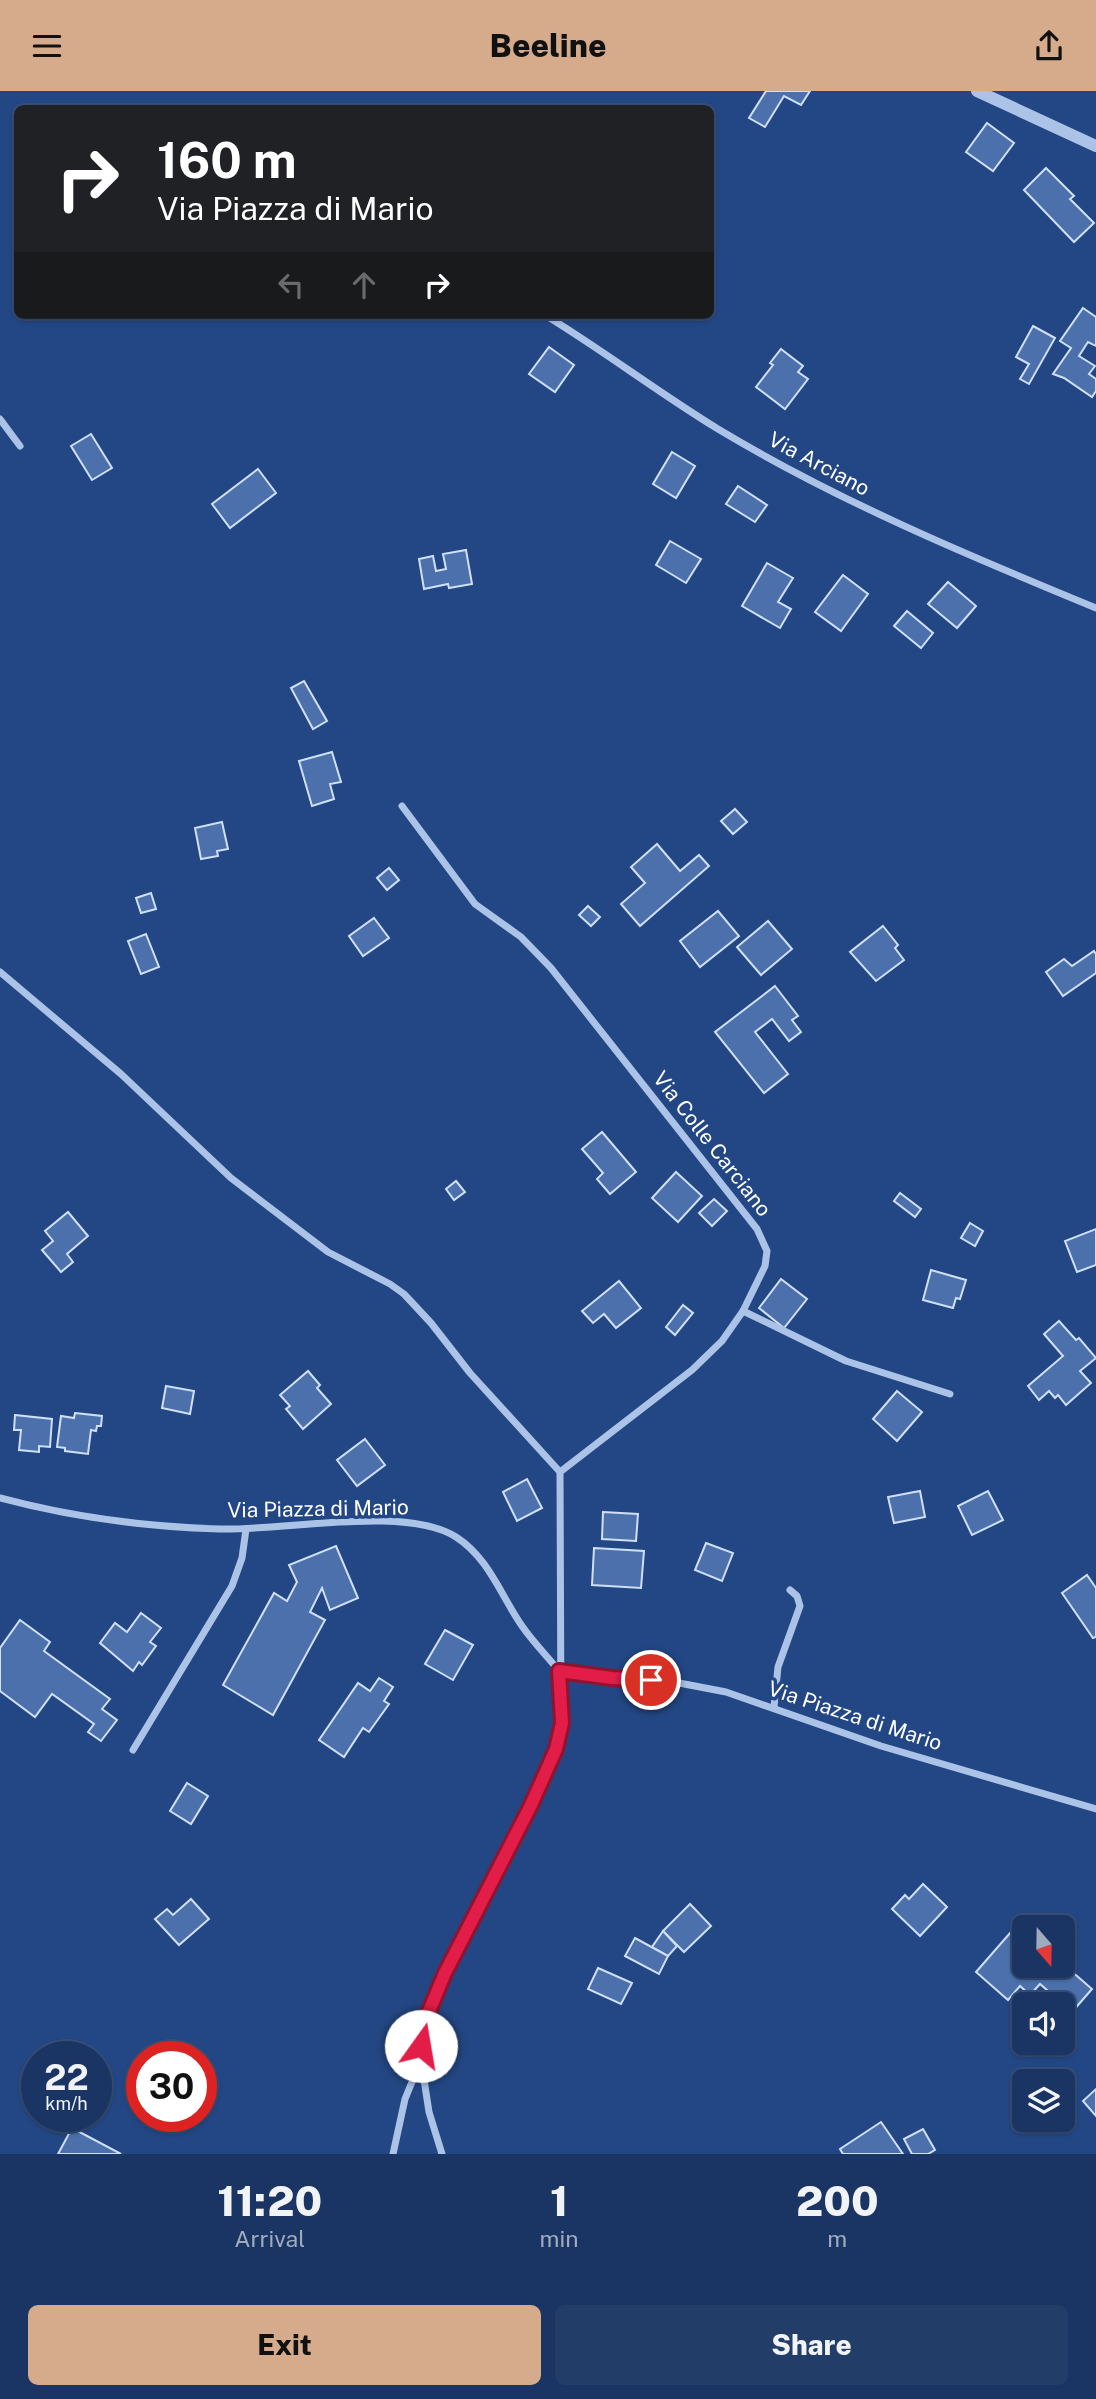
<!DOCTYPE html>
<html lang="en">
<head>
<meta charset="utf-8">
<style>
	:root { --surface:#1a3563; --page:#233d69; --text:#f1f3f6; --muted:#9fabbe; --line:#385078; --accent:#d6ab8b }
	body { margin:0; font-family:"Public Sans",sans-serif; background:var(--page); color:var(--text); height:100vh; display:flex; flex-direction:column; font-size:26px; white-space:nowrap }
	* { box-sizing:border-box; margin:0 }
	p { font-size:23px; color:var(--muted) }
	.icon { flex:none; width:38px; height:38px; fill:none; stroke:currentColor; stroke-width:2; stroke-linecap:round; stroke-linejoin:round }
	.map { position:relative; height:2063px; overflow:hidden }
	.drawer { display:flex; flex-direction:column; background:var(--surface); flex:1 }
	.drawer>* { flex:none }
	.top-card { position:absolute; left:14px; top:14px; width:700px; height:214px; border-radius:10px; box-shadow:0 2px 5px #0004,0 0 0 2px var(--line); background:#202124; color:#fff; overflow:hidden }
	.needle { width:46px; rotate:160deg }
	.tools { position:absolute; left:1012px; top:1824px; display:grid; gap:14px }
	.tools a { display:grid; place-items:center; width:63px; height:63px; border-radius:10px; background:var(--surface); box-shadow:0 2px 5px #0004,0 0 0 2px var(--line); font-size:35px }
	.speed { position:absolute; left:21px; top:1950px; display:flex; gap:14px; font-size:35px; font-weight:700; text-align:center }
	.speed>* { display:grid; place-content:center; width:91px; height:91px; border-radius:50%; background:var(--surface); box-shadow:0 2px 5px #0004,0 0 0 2px var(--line); line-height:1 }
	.speed small { font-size:18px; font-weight:400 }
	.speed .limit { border:10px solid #d22; background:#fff; color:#111 }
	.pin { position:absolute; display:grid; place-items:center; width:60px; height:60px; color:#fff; margin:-30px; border:4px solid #fff; border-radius:50%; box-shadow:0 2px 7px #0007 }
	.me { position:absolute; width:77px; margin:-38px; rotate:13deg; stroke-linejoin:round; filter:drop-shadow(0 0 5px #0008) }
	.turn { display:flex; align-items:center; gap:24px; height:147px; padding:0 28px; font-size:32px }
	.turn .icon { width:91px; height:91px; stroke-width:2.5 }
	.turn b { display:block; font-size:49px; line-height:60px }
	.lanes { display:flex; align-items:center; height:66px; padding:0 28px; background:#0003; justify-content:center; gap:35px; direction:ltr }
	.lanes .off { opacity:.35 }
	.eta { display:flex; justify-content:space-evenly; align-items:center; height:119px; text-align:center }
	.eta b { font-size:42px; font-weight:800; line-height:49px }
	.cta { display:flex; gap:14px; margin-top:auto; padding:14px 28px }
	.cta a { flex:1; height:80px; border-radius:10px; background:var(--accent); color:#111; font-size:28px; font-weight:800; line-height:80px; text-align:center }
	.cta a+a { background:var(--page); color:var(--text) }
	header { display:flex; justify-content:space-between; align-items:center; height:91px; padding:0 28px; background:var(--accent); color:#111; font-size:32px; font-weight:800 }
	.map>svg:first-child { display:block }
	.building { fill:#4b70ac; stroke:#cfdff6; stroke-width:2 }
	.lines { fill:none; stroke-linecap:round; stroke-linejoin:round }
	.minor { stroke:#acc3e8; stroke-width:7 }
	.tertiary { stroke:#acc3e8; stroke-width:12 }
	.route-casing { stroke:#92132f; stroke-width:18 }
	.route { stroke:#e11d48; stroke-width:12 }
	.labels { text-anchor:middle; stroke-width:7; stroke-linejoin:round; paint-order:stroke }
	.street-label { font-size:21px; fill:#fff; stroke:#234784 }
</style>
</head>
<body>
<header><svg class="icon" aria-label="menu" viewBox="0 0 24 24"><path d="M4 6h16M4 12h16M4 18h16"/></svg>Beeline<svg class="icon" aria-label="share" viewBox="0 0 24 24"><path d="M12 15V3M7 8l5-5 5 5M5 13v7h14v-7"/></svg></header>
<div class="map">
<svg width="1096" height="2063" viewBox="0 0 1096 2063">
	<rect width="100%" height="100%" fill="#234784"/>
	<!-- building -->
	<g class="building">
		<polygon points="766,0 810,0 801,14 784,5 765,36 749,27"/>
		<polygon points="987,32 1014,52 993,80 966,61"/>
		<polygon points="1046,77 1074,105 1070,108 1094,132 1074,151 1024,99"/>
		<polygon points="1083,217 1096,226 1096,255 1088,251 1079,265 1095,275 1089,283 1096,288 1096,300 1092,306 1064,287 1053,283 1071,257 1060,250"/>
		<polygon points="1033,235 1055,247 1029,293 1020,288 1029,273 1016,266"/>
		<polygon points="549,256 574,274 555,301 529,283"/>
		<polygon points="781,258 803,275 798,281 808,288 785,318 756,296 773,274 770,272"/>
		<polygon points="91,343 112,377 92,389 71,355"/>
		<polygon points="672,361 695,375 676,407 653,393"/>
		<polygon points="258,378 276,402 230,437 212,413"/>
		<polygon points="738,395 767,414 755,431 726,413"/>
		<polygon points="670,450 701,468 686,492 656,474"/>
		<polygon points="466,459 472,493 449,497 448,493 424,498 419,468 433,465 436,480 446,478 443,463"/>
		<polygon points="767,472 793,487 778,511 791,518 780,537 742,515"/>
		<polygon points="843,484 868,503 841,540 815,521"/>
		<polygon points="948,491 976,515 957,537 928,513"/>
		<polygon points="907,520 933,542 921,557 894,535"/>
		<polygon points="304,590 327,630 313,638 291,597"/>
		<polygon points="332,661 341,691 330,693 334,708 312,715 299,670"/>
		<polygon points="735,718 747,731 733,743 721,730"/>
		<polygon points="222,731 228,758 217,760 218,765 201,768 195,737"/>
		<polygon points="657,753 680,780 699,764 709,775 640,835 621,813 645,792 631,776"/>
		<polygon points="389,777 399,789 387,799 377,787"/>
		<polygon points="151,802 156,818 141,822 136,807"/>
		<polygon points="588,815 600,826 591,835 579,824"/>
		<polygon points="718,820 739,845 700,876 680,850"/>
		<polygon points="374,827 389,847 363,865 349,845"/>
		<polygon points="768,830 792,858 761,884 737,856"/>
		<polygon points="883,835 898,854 895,857 904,869 876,890 850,861"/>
		<polygon points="146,843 159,876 141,883 128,850"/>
		<polygon points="1094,860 1096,863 1096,882 1063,905 1046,881 1064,868 1072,875"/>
		<polygon points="775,895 798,925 792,929 801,941 789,950 772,928 755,941 788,983 764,1002 715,941"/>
		<polygon points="602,1041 636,1081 610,1103 597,1088 603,1082 582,1058"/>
		<polygon points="676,1081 702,1105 678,1131 652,1107"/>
		<polygon points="456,1090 465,1101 454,1109 446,1098"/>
		<polygon points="900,1102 921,1118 915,1126 894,1110"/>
		<polygon points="714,1108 727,1120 712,1135 699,1122"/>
		<polygon points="68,1121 88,1145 67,1163 73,1171 61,1181 42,1159 53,1150 45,1140"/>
		<polygon points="970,1132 983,1140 975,1155 961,1147"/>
		<polygon points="1096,1138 1096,1174 1077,1181 1065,1150"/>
		<polygon points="931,1179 966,1189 960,1208 956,1207 953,1217 923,1209"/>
		<polygon points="781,1188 807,1208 784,1237 759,1217"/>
		<polygon points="619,1190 641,1217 616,1237 604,1223 593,1232 582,1220"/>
		<polygon points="683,1214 693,1222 675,1244 666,1236"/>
		<polygon points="1059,1230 1076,1249 1079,1247 1096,1267 1080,1280 1091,1292 1066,1314 1058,1304 1055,1307 1049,1300 1039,1309 1028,1295 1063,1265 1044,1243"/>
		<polygon points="308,1280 320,1294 317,1297 331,1313 303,1338 286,1318 290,1315 280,1304"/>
		<polygon points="166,1295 194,1300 190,1323 162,1317"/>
		<polygon points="897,1300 922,1321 897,1350 873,1328"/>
		<polygon points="75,1322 102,1325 101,1335 97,1335 96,1340 91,1339 88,1363 65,1360 65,1357 57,1356 61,1325 74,1327"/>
		<polygon points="15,1324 52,1328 50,1356 39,1355 39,1361 19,1359 21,1339 14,1339"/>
		<polygon points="365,1348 385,1374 357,1395 337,1369"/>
		<polygon points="527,1388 542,1417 517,1430 503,1401"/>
		<polygon points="920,1400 925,1426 894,1432 888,1406"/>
		<polygon points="988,1400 1003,1429 972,1444 958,1415"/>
		<polygon points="603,1421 638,1423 636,1450 602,1448"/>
		<polygon points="706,1452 733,1462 722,1490 695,1479"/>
		<polygon points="336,1455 358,1507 330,1519 322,1497 310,1521 325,1529 273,1624 223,1594 274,1502 287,1510 297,1491 289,1474"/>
		<polygon points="594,1457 644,1460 641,1497 592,1494"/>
		<polygon points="1087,1484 1096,1497 1096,1546 1093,1547 1062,1502"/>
		<polygon points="141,1522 161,1537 150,1551 156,1555 142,1574 139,1571 133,1580 100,1552 115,1532 127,1541"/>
		<polygon points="20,1529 50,1551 44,1560 110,1608 102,1618 117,1629 101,1650 88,1641 94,1633 52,1603 35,1626 0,1600 0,1557"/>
		<polygon points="445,1539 473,1554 453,1589 425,1573"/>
		<polygon points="379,1587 393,1596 384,1610 389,1613 369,1641 363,1637 344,1666 319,1649 358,1592 370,1600"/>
		<polygon points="187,1692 208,1705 191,1733 170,1720"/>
		<polygon points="923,1793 947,1816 920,1845 892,1818 905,1804 909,1808"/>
		<polygon points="191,1808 209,1828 179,1854 155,1828 167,1818 173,1824"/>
		<polygon points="690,1813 711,1835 684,1861 663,1840"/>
		<polygon points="1018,1833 1024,1838 1024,1874 1062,1874 1062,1872 1092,1898 1072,1921 1040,1893 1030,1904 1020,1895 1008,1909 976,1881"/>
		<polygon points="663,1840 677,1855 668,1865 652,1856"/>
		<polygon points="635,1847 668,1865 659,1883 625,1865"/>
		<polygon points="598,1877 632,1892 621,1913 588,1898"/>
		<polygon points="1096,1998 1096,2025 1083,2010"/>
		<polygon points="881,2031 903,2063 843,2063 840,2058"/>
		<polygon points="72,2037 121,2063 58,2063"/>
		<polygon points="923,2038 935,2059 928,2063 912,2063 904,2048"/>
	</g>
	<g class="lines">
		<!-- minor -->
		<g class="minor">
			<path d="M545 224C604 260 659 302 718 338 838 410 967 464 1096 517"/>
			<polyline points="0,328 20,355"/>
			<polyline points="402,715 475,813 521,846 551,877 757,1138 767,1160 765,1175 743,1220 722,1250 692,1279 560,1381 561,1638 540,1697 445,1882 425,1931 421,1969 429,2021 442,2063"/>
			<polyline points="0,881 121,983 231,1087 328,1161 390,1193 404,1203 431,1232 470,1282 560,1381"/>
			<polyline points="743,1220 846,1270 950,1303"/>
			<path d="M0 1407C71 1426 147 1436 220 1438 282 1440 406 1414 456 1446 489 1467 501 1505 522 1535 533 1551 547 1565 559 1580L612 1587 674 1591 726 1601 881 1655 1096 1718"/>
			<polyline points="774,1616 778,1576 800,1515 797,1505 790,1499"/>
			<polyline points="133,1659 232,1495 242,1467 246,1438"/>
			<polyline points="393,2063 405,2008 421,1969"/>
		</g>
		<!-- tertiary -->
		<polyline class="tertiary" points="977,0 1096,55"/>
	</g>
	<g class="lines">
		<!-- route casing -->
		<g class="route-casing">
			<polyline id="route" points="421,1955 427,1925 445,1882 531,1714 556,1658 562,1632 559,1580 612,1587 651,1589"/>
		</g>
		<!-- route -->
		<use href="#route" class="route"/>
	</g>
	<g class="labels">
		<!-- street labels -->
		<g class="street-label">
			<text transform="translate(819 373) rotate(28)" y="7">Via Arciano</text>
			<text transform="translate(712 1053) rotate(52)" y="7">Via Colle Carciano</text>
			<text transform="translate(318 1418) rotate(-1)" y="7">Via Piazza di Mario</text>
			<text transform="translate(855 1625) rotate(18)" y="7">Via Piazza di Mario</text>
		</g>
	</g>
</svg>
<div class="tools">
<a><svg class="needle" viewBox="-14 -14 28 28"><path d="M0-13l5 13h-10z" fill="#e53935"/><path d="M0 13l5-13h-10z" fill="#9fabbe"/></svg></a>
<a><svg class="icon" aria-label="sound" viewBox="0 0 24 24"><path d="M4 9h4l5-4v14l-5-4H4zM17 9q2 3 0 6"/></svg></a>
<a><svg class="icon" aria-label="layers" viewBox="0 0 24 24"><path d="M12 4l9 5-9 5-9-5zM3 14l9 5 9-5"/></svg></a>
</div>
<div class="speed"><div>22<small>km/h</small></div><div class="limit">30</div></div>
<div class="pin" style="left:651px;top:1589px;background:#d93025"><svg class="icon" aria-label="arrive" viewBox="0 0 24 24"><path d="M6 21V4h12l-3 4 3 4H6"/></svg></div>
<svg class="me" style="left:421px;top:1955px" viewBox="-20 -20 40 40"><circle r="19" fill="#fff"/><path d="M0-13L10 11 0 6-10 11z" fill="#e11d48"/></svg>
<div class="top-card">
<div class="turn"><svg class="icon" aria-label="right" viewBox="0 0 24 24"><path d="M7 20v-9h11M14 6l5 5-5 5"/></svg><div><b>160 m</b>Via Piazza di Mario</div></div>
<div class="lanes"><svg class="icon off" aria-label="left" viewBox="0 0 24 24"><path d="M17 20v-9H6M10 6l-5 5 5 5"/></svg><svg class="icon off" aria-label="ahead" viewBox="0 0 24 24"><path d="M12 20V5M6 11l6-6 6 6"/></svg><svg class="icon" aria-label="right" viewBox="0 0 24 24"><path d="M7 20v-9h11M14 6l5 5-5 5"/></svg></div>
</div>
</div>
<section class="drawer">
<div class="eta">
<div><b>11:20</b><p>Arrival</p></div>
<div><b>1</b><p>min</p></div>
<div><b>200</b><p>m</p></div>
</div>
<div class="cta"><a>Exit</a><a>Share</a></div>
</section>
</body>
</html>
